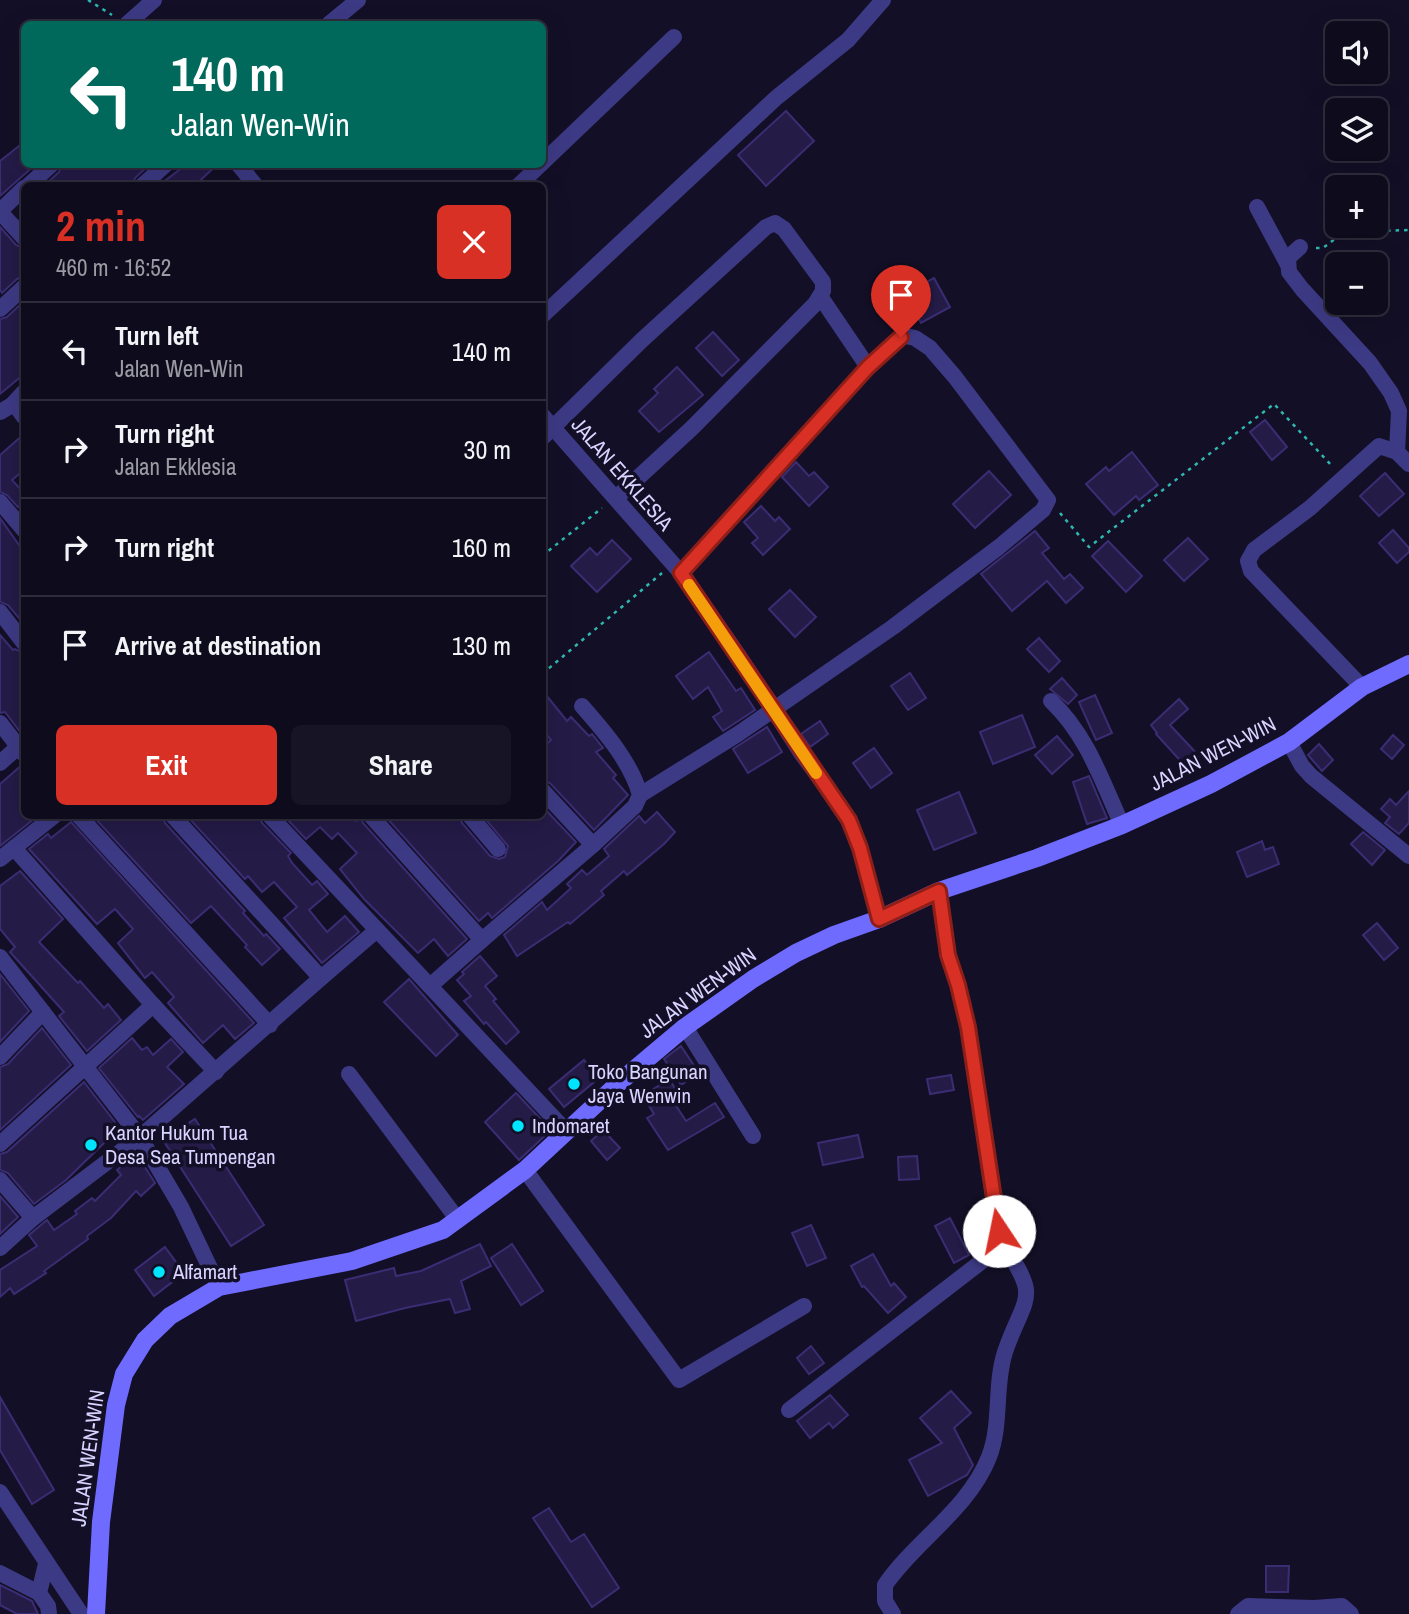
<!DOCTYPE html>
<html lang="en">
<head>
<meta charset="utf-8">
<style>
	:root { --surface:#0e0b1c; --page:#171425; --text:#f1f3f6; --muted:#9b9ba3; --line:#2e2b3b; --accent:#d93025 }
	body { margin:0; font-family:"Archivo Narrow",sans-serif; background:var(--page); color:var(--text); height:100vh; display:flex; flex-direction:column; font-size:26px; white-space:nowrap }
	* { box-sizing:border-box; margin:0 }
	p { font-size:23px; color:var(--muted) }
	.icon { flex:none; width:38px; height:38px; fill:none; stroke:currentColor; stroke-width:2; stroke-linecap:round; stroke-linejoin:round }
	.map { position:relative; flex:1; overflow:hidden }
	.sheet { position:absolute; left:21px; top:182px; width:525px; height:637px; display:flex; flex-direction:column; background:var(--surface); border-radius:10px; box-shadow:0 7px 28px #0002,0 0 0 2px var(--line) }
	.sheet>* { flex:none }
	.banner { position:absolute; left:21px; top:21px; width:525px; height:147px; border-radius:10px; box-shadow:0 7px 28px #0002,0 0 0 2px var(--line); background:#00695c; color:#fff; overflow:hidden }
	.buttons { position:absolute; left:1325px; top:21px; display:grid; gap:14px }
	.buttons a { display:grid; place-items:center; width:63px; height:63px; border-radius:10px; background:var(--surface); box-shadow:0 7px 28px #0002,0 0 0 2px var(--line); font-size:35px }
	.pin { position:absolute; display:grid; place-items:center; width:60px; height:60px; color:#fff; margin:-72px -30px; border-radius:50% 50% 50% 0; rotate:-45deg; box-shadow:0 0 7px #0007 }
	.pin .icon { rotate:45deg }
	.me { position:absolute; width:77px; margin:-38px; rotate:349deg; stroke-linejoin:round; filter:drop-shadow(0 0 5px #0008) }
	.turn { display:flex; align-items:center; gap:24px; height:147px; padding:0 35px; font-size:32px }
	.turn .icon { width:91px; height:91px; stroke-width:2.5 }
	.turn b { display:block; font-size:49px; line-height:60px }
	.round { display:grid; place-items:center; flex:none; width:74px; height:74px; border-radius:10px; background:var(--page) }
	.head { display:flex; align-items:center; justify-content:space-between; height:119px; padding:0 35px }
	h1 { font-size:42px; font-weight:800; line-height:52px; color:var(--accent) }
	.button { display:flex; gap:14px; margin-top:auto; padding:14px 35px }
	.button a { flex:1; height:80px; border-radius:10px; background:var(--accent); color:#fff; font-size:28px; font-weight:800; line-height:80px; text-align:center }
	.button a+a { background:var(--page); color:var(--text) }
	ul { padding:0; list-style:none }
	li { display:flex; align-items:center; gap:21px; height:98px; padding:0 35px; border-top:2px solid var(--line) }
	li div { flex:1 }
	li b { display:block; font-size:26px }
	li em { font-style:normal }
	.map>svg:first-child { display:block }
	.building { fill:#241b47; stroke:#3b2d73; stroke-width:2 }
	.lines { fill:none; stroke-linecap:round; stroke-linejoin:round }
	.path { stroke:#2fb8b0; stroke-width:2.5; stroke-dasharray:3.5 5; stroke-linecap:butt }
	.street { stroke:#3d3a85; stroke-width:16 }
	.secondary { stroke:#6f6bff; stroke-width:18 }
	.route-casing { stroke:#8d1f18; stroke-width:18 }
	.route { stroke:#d93025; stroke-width:12 }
	.slow { stroke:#f59e0b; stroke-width:12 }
	.poi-dot { fill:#00e5ff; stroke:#130f26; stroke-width:2.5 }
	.labels { text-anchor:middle; stroke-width:7; stroke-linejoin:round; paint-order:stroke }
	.street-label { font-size:21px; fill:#d9d4ff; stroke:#130f26 }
	.poi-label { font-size:21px; fill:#d9d4ff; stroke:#130f26; text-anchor:start }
</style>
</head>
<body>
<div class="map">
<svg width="1409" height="1614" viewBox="0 0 1409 1614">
	<rect width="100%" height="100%" fill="#130f26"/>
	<!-- building -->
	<g class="building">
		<polygon points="786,111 814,141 766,186 738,155"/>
		<polygon points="24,142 24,164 36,164 0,196 0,161"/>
		<polygon points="62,164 150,164 135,178 132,186 44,186 59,172"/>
		<polygon points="187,164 218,164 194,186 158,186"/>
		<polygon points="0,227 16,245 24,248 24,277 17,279 2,293 0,290"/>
		<polygon points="934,278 950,307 921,323 905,293"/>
		<polygon points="24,301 24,374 0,394 0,319 7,317"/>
		<polygon points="713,332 739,360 722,376 696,348"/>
		<polygon points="677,367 703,395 659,432 639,411 658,393 654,389"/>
		<polygon points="1265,420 1287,447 1272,460 1250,432"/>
		<polygon points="24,434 24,470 12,480 24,493 24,502 18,507 7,495 0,492 0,455"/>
		<polygon points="1132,452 1158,485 1139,500 1136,496 1114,515 1086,484 1106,467 1109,471"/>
		<polygon points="796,462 809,476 814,472 828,487 809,506 782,477"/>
		<polygon points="989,471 1011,495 975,528 953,504"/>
		<polygon points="1385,473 1404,494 1379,516 1360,496"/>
		<polygon points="761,506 775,521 779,517 790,529 763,555 752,543 758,538 744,522"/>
		<polygon points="0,518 24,552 24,624 8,605 0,602"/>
		<polygon points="1393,530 1409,548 1409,552 1397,563 1379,543"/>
		<polygon points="1035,531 1049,548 1042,553 1064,579 1070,574 1083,588 1066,603 1047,581 1012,611 981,574"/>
		<polygon points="1188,538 1208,559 1184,581 1164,560"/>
		<polygon points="612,540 631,559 597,592 571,566 590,548 597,555"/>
		<polygon points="1108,541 1142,576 1126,592 1092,556"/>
		<polygon points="790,590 816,617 795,637 769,609"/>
		<polygon points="0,635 13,650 15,649 24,653 24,737 5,712 0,713"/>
		<polygon points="1039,638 1060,661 1049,672 1027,649"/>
		<polygon points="709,652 736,691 741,688 755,710 723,731 713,717 722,711 708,687 693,699 676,676"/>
		<polygon points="910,673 926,698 908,710 891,686"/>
		<polygon points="1062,678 1077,695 1068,704 1050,689"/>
		<polygon points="542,690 567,721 571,717 589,736 592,734 603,748 596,752 616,775 613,778 628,795 594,830 550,783 542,780 542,748 551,740 542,729"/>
		<polygon points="1095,695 1112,733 1096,740 1079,702"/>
		<polygon points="1179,699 1188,709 1170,725 1199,756 1186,767 1156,734 1157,733 1151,725"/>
		<polygon points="1022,715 1035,747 993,764 980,732"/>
		<polygon points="820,721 828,734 810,747 801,734"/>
		<polygon points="767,727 782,752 748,773 733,749"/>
		<polygon points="1393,735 1404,745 1392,759 1381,749"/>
		<polygon points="1057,736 1073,755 1052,774 1035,755"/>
		<polygon points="1319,744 1333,760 1322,771 1308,755"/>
		<polygon points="874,748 892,773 871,788 853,763"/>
		<polygon points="23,764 24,816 31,816 34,819 0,846 0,784"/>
		<polygon points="1089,776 1107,818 1087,824 1073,782"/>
		<polygon points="1409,791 1409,823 1399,834 1385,823 1390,817 1381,809 1390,799 1396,805"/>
		<polygon points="959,792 976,833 934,850 917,810"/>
		<polygon points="542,806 576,842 558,861 492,918 488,913 479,921 385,816 460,816 462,823 490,856 499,859 505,857 508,846 483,816 542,816"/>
		<polygon points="657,812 675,832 664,844 627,875 624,871 601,891 604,895 570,924 568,922 517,956 504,935 542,902 547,910 571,888 567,884 582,870 587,875 609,856 604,849 639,816 645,823"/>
		<polygon points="93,816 163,816 165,823 245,911 243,913 264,936 266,934 280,949 262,965 245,947 247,945 211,906 191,923"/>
		<polygon points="187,816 260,816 262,823 291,853 288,856 292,863 312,885 317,881 328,894 309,910 327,932 345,916 359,932 322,963 284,918 297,907 274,882 262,892 248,876 245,879"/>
		<polygon points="284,816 351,816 356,821 361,817 363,823 467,939 448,956 434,939 418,953 364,899 340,869 357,853 338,833 332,839 320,827 306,839"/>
		<polygon points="71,822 254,1023 235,1039 223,1025 203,1043 168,1003 174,997 152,972 145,978 118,943 133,929 115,909 97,924 29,849 48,834 51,838"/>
		<polygon points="1363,832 1385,850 1372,865 1351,844"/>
		<polygon points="1262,841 1265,850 1273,847 1279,864 1247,877 1237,852"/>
		<polygon points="20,871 63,919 39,942 78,983 80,981 104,1008 108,1004 121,1020 87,1051 59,1016 64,1012 10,952 15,947 0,929 0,886"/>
		<polygon points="1377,923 1398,948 1384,960 1363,935"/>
		<polygon points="480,956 497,976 485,986 496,999 493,1001 519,1032 506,1044 486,1022 484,1024 464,1001 471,996 457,980 464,974 462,972"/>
		<polygon points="0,974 29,1011 0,1042"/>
		<polygon points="409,979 458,1035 436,1056 384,1002"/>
		<polygon points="42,1028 71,1065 0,1130 0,1067 8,1064"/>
		<polygon points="132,1038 142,1050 147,1047 153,1055 171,1039 183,1052 167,1067 184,1084 143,1120 139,1116 138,1117 99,1068"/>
		<polygon points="681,1046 699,1073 681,1085 664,1059"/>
		<polygon points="584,1060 599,1078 564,1107 549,1089"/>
		<polygon points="951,1075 954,1090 930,1094 927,1079"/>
		<polygon points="669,1079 678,1093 671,1098 686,1121 715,1103 724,1117 668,1150 647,1118 654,1114 643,1096"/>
		<polygon points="84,1082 121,1130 104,1143 66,1180 34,1204 8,1173 0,1170 0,1154 7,1152"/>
		<polygon points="516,1093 551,1130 519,1160 485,1122"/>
		<polygon points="195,1119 264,1225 231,1246 163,1140"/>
		<polygon points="603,1130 620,1148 607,1160 591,1141"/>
		<polygon points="858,1135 863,1157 823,1165 818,1143"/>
		<polygon points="136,1153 155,1183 141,1196 136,1191 111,1218 87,1236 88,1239 44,1271 46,1273 14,1294 10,1288 0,1297 0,1270 37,1246 29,1235 47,1220 54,1230 77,1214 75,1211 92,1198 95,1201 121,1175 117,1170"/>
		<polygon points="917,1156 919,1179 899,1180 898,1157"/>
		<polygon points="0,1196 18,1217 0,1234"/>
		<polygon points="950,1218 969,1255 954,1263 935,1226"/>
		<polygon points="811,1225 826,1258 807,1266 792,1233"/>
		<polygon points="480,1244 491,1266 461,1281 470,1309 455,1313 450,1299 405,1308 356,1321 345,1280 394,1268 396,1276 421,1271"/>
		<polygon points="512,1244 543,1291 521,1305 491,1258"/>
		<polygon points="165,1247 184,1273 154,1296 135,1270"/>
		<polygon points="873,1254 891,1286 894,1283 906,1297 888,1313 864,1286 862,1287 851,1266"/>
		<polygon points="811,1346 824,1363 809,1374 797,1358"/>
		<polygon points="951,1391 971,1413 954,1428 973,1465 967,1475 928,1496 909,1460 942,1443 920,1418"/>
		<polygon points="830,1395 848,1415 833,1428 829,1423 810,1438 797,1421"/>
		<polygon points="0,1397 54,1490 32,1504 0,1450"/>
		<polygon points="549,1508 571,1542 584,1534 619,1588 592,1607 533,1518"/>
		<polygon points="1266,1566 1289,1566 1288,1592 1266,1592"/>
		<polygon points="0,1585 32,1601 38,1614 17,1614 0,1605"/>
	</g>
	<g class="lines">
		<!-- path -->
		<g class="path">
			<polyline points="88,0 112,15"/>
			<polyline points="1316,248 1323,248 1344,232 1409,230"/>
			<polyline points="1060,513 1089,547 1274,404 1333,467"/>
			<polyline points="542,556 602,508"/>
			<polyline points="542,665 548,669 662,573"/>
		</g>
		<!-- street -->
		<g class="street">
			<polyline points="127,24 154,0"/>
			<polyline points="329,24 358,0"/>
			<polyline points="542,163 674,37"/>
			<polyline points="238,164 256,186"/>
			<polyline points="28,186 52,164"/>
			<polyline points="142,186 166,164"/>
			<polyline points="518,186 541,164"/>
			<polyline points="1257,207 1287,263"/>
			<polyline points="0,211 24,188"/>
			<polyline points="0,212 24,238"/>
			<polyline points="1300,247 1288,258 1289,272 1302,289 1370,363 1391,393 1399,411 1397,452"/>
			<polyline points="820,296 868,367"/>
			<polyline points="0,309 24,287"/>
			<polyline points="542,316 776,98 848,40 883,0"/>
			<polyline points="12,405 24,392"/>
			<polyline points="0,412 12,405 16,406 24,417"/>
			<polyline points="542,415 681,573 739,656 801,753 839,804 849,820 860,848 879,919"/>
			<polyline points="542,438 642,340 766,227 775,223 784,229 823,282 823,291 815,304 692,428 616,498"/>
			<polyline points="0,502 24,530"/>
			<polyline points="0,612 24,643"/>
			<polyline points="1362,687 1251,571 1248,561 1254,550 1310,508 1379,446 1397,452 1409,464"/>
			<path d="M1051 701C1087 735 1102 781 1122 825"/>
			<path d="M582 706C604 731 631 762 640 795L635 806 593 845"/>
			<polyline points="0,723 24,754"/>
			<polyline points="1289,742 1302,766 1311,776 1409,856"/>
			<polyline points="0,763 18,747"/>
			<polyline points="640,795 738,734 893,627 999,547 1043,510 1048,500 955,377 930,348 915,338 906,336 901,337 868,367 681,573"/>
			<polyline points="79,816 270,1025"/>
			<polyline points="173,816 321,978 377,930"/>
			<polyline points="270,816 567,1132"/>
			<polyline points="371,816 482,940 593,845 542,790"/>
			<polyline points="470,816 498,849"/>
			<polyline points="14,848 153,1005 216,1072"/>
			<polyline points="0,859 54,816"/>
			<polyline points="0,957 140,1137 181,1207 219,1287"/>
			<polyline points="430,986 482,940"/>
			<polyline points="685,1027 753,1136"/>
			<polyline points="0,1057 43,1012"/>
			<polyline points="349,1074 458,1220"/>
			<polyline points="0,1144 153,1005"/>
			<polyline points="525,1170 679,1380 804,1306"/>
			<polyline points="0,1180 33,1218"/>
			<polyline points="0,1248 33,1218 140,1137 321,978"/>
			<polyline points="789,1410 1003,1245 996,1216 968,1027 958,985 948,955 939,891"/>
			<polyline points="0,1492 81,1614"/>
			<polyline points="46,1564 39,1593 48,1606 49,1614"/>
			<polyline points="0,1573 39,1593"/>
			<path d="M893 1614 885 1601V1585C916 1540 968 1510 989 1457 1002 1424 994 1386 1005 1352 1024 1296 1042 1300 1003 1245"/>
			<polyline points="1238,1614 1248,1606 1314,1608 1342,1606 1351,1614"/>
		</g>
		<!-- secondary -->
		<polyline class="secondary" points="96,1614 101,1522 116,1405 124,1374 145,1340 170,1316 219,1287 352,1261 443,1230 525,1170 622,1080 685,1027 753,979 796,953 834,935 879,919 939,891 1037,858 1122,825 1211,784 1289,742 1362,687 1409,664"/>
	</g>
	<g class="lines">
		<!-- route casing -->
		<g class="route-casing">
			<polyline id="route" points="901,337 868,367 681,573 849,820 860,848 879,919 939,891 948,955 958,985 968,1027 999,1231"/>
		</g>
		<!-- route -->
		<use href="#route" class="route"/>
		<!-- slow -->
		<polyline class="slow" points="689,585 816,773"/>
	</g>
	<!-- markers -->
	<g class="poi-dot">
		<circle cx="574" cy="1084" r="7"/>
		<circle cx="518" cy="1126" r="7"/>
		<circle cx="91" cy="1145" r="7"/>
		<circle cx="159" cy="1272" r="7"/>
	</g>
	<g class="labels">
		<!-- street labels -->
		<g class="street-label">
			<text transform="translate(622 474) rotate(49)" y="7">JALAN EKKLESIA</text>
			<text transform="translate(1213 754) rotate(-27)" y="7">JALAN WEN-WIN</text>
			<text transform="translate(698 993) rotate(-36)" y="7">JALAN WEN-WIN</text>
			<text transform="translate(88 1458) rotate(-82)" y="7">JALAN WEN-WIN</text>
		</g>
		<!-- poi labels -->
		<g class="poi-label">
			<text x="588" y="1079">Toko Bangunan<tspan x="588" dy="24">Jaya Wenwin</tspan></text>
			<text x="532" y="1133">Indomaret</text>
			<text x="105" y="1140">Kantor Hukum Tua<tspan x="105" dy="24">Desa Sea Tumpengan</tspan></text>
			<text x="173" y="1279">Alfamart</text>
		</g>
	</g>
</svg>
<div class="buttons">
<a><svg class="icon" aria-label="sound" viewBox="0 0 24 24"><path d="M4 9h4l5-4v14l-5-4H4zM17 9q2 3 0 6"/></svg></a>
<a><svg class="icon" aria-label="layers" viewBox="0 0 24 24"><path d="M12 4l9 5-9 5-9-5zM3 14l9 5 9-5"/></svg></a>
<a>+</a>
<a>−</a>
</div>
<div class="pin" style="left:901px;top:337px;background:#d93025"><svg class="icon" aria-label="arrive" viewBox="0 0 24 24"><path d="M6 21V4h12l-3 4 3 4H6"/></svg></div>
<svg class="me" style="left:999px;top:1231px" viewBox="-20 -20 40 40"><circle r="19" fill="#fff"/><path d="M0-13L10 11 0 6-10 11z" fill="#d93025"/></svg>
<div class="banner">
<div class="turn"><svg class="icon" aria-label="left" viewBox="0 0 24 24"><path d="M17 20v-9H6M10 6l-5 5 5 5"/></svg><div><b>140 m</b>Jalan Wen-Win</div></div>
</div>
<section class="sheet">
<div class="head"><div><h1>2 min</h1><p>460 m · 16:52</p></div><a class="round" style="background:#d93025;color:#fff"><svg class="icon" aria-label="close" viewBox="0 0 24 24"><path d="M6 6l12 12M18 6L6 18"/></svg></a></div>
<ul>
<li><svg class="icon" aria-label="left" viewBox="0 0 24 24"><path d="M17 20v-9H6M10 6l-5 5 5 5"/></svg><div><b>Turn left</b><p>Jalan Wen-Win</p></div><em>140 m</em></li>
<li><svg class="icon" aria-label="right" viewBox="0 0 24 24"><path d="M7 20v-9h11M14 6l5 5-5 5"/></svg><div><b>Turn right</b><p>Jalan Ekklesia</p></div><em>30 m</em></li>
<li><svg class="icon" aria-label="right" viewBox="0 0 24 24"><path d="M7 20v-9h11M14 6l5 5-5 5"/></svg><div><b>Turn right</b></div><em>160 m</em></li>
<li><svg class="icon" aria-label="arrive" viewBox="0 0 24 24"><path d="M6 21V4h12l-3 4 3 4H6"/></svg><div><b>Arrive at destination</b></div><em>130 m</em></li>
</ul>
<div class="button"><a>Exit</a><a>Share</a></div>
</section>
</div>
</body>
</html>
